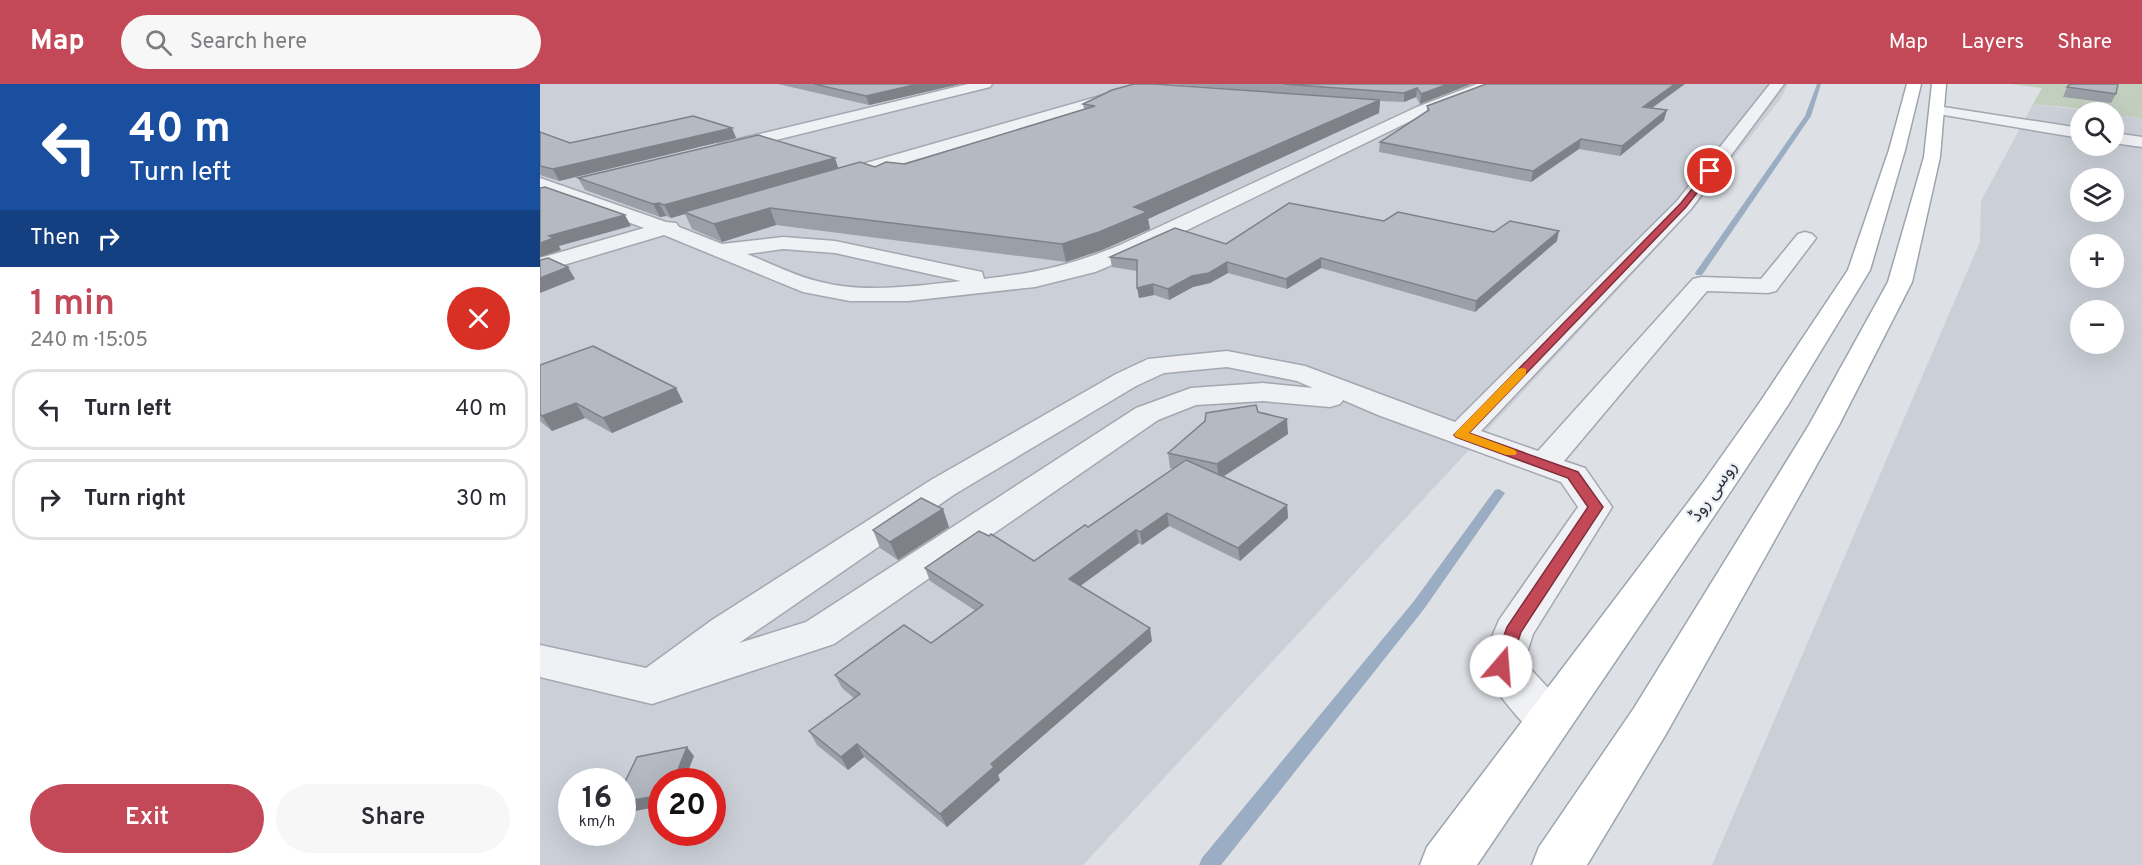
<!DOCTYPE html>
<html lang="en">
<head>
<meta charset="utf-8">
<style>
	:root { --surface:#fff; --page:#f7f7f7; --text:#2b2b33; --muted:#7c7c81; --line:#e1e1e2; --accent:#c34958 }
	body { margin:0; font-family:Overpass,"Noto Sans Arabic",sans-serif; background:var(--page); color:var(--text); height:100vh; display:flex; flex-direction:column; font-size:22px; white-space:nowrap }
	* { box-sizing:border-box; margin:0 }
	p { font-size:20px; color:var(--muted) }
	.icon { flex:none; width:33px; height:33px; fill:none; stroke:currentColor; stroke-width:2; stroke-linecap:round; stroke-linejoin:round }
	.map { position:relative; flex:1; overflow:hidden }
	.sheet { display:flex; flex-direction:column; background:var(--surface); width:540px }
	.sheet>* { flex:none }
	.guide { background:#1a4fa0; color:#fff; overflow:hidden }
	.fabs { position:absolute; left:1530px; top:18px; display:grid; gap:12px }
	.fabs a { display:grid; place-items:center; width:54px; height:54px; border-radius:50%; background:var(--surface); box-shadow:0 6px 24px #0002; font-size:30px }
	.speed { position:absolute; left:18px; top:684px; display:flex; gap:12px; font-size:30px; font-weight:700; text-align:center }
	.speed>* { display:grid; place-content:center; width:78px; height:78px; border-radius:50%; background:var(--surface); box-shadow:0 6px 24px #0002; line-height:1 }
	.speed small { font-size:15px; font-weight:400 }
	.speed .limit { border:9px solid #d22; background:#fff; color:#111 }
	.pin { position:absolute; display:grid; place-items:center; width:51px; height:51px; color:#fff; margin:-26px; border:3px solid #fff; border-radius:50%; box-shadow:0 2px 6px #0007 }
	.me { position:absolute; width:66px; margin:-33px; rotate:18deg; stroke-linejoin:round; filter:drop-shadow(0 0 4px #0008) }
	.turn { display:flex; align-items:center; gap:21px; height:126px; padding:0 30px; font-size:27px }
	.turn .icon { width:78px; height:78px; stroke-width:2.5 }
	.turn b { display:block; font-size:42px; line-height:51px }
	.then { display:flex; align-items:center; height:57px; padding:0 30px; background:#0003; gap:12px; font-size:22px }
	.round { display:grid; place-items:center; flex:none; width:63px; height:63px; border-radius:32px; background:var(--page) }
	.overview { display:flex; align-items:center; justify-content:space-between; height:102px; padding:0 30px }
	h1 { font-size:36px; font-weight:600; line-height:45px; color:var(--accent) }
	.primary-button { display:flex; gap:12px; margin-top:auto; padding:12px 30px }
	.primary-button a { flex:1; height:69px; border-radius:36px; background:var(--accent); color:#fff; font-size:24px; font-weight:600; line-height:69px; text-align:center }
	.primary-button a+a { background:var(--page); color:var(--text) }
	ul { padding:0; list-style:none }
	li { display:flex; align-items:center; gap:18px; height:81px; margin:0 12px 9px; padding:0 18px; border:3px solid var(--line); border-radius:24px }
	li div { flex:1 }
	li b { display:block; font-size:22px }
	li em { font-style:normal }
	header { display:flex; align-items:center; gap:36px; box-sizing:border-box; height:84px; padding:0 30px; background:var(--accent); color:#fff }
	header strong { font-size:28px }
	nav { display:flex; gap:33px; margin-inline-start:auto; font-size:21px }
	.search { width:420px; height:54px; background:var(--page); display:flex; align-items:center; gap:15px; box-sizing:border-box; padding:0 21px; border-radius:33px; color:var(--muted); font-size:22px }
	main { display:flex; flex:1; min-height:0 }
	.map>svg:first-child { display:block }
	.built { fill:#cbcfd7; fill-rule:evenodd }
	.green { fill:#c2cfbe }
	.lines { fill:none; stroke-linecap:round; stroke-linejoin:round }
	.stream { fill:#9aadc3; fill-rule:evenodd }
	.minor-casing { stroke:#a3a7af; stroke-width:3 }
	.major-casing { stroke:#9da4b0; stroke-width:3 }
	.minor { fill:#eff1f4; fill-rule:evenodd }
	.major { fill:#fff; fill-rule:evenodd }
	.wall { fill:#9b9fa7 }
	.shaded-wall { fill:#7e8288 }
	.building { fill:#b4b9c2; stroke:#7e8288; stroke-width:1.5 }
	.route { fill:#c34958; stroke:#7f2f39; stroke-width:1.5 }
	.slow { fill:#f59e0b }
	.labels { text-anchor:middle; stroke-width:4.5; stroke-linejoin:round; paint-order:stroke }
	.street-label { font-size:18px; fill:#282e3b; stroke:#eceff3 }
</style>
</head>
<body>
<header>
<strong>Map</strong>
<div class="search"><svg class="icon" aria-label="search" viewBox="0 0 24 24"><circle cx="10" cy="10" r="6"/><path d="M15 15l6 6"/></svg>Search here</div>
<nav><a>Map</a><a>Layers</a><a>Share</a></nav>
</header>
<main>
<section class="sheet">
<div class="guide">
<div class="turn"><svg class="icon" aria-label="left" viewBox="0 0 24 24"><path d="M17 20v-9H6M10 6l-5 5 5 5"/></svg><div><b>40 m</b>Turn left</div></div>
<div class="then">Then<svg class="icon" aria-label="right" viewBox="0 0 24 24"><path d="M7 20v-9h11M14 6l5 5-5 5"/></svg></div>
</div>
<div class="overview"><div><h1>1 min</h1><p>240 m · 15:05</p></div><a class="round" style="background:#d93025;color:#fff"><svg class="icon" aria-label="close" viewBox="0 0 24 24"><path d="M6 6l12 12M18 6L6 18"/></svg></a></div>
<ul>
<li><svg class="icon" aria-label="left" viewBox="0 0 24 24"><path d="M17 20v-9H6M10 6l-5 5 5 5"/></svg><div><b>Turn left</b></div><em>40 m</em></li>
<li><svg class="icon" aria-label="right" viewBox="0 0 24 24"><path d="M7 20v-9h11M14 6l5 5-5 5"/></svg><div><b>Turn right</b></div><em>30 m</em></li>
</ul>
<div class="primary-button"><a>Exit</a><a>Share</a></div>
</section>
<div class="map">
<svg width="1602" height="781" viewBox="0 0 1602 781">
	<rect width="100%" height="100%" fill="#dde0e5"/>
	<!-- built -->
	<g class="built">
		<path d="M0 0H1248L1241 14 1154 124 543 781H0ZM32 698H82V748H32ZM122 698H172V748H122Z"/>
		<path d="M1493 20 1558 28H1540V62H1574V31L1602 34V781H1172L1440 158 1441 117ZM1540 94H1574V128H1540ZM1540 160H1574V194H1540ZM1540 226H1574V260H1540Z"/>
	</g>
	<!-- green -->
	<polygon class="green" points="1470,0 1602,0 1602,34 1574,31 1574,28 1493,20 1502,4"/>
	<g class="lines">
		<!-- stream -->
		<g class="stream">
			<polygon points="1277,0 1281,0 1271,32 1162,191 1156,191 1155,189 1265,32"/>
			<polygon points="959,405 965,409 884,525 681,781 659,781 662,774 874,517 955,406"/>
		</g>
		<!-- minor casing -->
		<g class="minor-casing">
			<g id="minor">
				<polygon points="428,0 452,0 450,3 184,69 176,64 178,60"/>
				<polygon points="602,0 624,0 622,3 296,99 284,99 281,95 284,91"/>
				<path d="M937 0H956L954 3 887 29 596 171 555 188 495 203 368 217H310L263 208 124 151 0 188V174L104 144 0 105V94L126 138 136 139 139 143 182 160 243 153 295 157 442 188 444 195C496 189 532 181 580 161L877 23ZM243 165 295 169 421 197C374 202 323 210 277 197 253 191 230 179 207 170Z"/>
				<path d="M1230 0H1244L1151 125 941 347 998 367 1153 195 1161 193 1221 195 1258 150 1265 148 1272 150 1276 154 1236 207 1228 209 1167 207 1024 377 1045 384 1072 423 993 550 984 578 1026 623 1033 636 1026 649C1015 653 1005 657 994 649 983 642 946 595 940 582L959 536 1038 423 1021 398 838 331 803 316 800 320 790 323 723 317 656 321 618 336 294 560 112 620 0 593V561L106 584 172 536 391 396 576 290 608 275 687 267 765 282 915 338 1137 117ZM687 283 757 297 773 304 723 299 651 304 596 324 266 538 199 559 415 410 596 302 624 289Z"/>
				<polygon points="1397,22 1540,44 1540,54 1392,29 1390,26"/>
				<polygon points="1574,49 1602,53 1602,63 1574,59"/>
			</g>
		</g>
		<!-- major casing -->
		<g class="major-casing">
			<g id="major">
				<polygon points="1367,0 1381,0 1365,66 1330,186 1248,321 1191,407 937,781 880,781 887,763 1162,400 1220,318 1308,186 1349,66"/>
				<polygon points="1392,0 1406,0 1400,73 1372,198 1299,341 1126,650 1047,781 992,781 999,763 1094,624 1269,341 1348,198 1384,73"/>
			</g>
		</g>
		<!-- minor -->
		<use href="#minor" class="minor"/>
		<!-- major -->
		<use href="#major" class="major"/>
	</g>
	<!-- wall -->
	<g class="wall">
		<polygon points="238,0 420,0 329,21"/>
		<polygon points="631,0 931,0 880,20 876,13 864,18 840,17 839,29 608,135 610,145 562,166 526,178 236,141 182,158 152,145 145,130 131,134 126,132 120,133 45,106 38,94 335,83 365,80 544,25 543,20 804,14"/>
		<polygon points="1527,3 1576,10 1571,19 1523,13"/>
		<polygon points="887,22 1112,24 1124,36 1080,72 1039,65 991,98 839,68 840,58 887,27"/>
		<polygon points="192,44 196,54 19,97 0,91 0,48 30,59"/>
		<polygon points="844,137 954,148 1017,157 935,228 781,184 747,205 688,189 670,199 653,203 629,216 614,211 599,214 597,187 572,183 570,173 686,160"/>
		<polygon points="0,281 136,304 143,318 72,349 45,334 12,347 0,337"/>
		<polygon points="718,328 748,350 683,393 747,421 748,434 700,477 629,442 602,461 599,459 540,502 612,557 458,691 460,696 407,743 324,673 308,686 277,661 269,647 314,614 302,604 295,591 391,559 436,527 390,497 385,484 494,477 548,443 634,385 630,384 628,369"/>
		<polygon points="409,443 358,476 340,464 333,446"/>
	</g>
	<!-- shaded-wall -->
	<g class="shaded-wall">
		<polygon points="378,0 420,0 329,21 326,12"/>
		<polygon points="908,0 931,0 880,20 881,10"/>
		<polygon points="1135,0 1145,0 1101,32 1103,23"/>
		<polygon points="877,4 876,13 864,18 864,9"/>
		<polygon points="840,16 839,29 608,135 610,145 562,166 526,178 522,160 594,123"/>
		<polygon points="1127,26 1124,36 1080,72 1082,62"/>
		<polygon points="192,44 196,54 19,97 13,85"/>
		<polygon points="1041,55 1039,65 991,98 993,87"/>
		<polygon points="295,74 299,86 144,128 145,130 131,134 124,121"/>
		<polygon points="119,119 126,132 120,133 113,120"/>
		<polygon points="230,124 236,141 182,158 174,140"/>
		<polygon points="85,131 91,142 19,162 21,166 0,173 0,159 9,152"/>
		<polygon points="1019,147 1017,157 935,228 936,217"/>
		<polygon points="781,174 781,184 747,205 746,195"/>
		<polygon points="687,178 688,189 670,199 653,203 629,216 628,205 652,192"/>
		<polygon points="28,183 35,195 0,209 0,194"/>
		<polygon points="613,200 614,211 599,214 597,204"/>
		<polygon points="136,304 143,318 72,349 63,334"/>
		<polygon points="36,319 45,334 12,347 2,332"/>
		<polygon points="747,335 748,350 679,395 677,380"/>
		<polygon points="747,421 748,434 700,477 698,464"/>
		<polygon points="403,425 409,443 358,476 350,458"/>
		<polygon points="627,429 629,442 602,461 600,448"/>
		<polygon points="596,446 599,459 532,508 529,495"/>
		<polygon points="610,544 612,557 458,691 460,696 407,743 400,730 451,680"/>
		<polygon points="317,660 324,673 308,686 301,673"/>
		<polygon points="147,663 154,672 144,698 133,698"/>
		<polygon points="122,711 122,722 84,729 82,728 82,718"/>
	</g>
	<!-- building -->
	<g class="building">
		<polygon points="274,0 378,0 326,12"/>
		<polygon points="594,0 615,0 840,16 594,123 607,128 559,148 522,160 230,124 174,140 144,128 320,78 335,83 346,78 365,80 555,22 543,20 572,6"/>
		<polygon points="744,0 908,0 881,10 877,4 864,9"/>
		<polygon points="946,0 1135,0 1103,23 1127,26 1082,62 1041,55 993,87 840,58 889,26 887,22"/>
		<polygon points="1530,0 1578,0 1576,10 1527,3"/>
		<polygon points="153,32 192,44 13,85 0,82 0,48 30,59"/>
		<polygon points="218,51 295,74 124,121 119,119 113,120 38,94"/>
		<polygon points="5,103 85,131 9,152 14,154 0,159 0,104"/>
		<polygon points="749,119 844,137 858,128 954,148 970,137 1019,147 936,217 781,174 746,195 687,178 669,189 652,192 628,205 613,200 597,204 597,176 570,173 635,144 686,160"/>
		<polygon points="8,174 28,183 0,194 0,176"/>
		<polygon points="53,262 136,304 63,334 36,319 2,332 0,330 0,281"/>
		<polygon points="716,321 718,328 747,335 677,380 628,369 665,337 666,329"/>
		<polygon points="646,376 747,421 698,464 627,429 600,448 596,446 529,495 610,544 451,680 454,683 400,730 317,660 301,673 269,647 320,610 295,591 364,541 391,559 443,521 385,484 439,447 449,452 451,450 494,477 545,441 548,443"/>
		<polygon points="381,414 403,425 350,458 333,446"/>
		<polygon points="147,663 133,698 122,698 122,711 82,718 82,704 97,673"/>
	</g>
	<!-- route -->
	<polygon class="route" points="1168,85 1174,87 1146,123 929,349 1038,388 1063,423 981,548 968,587 961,589 955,587 953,582 967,543 1048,423 1028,394 916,353 914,351 1141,119"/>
	<!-- slow -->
	<polygon class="slow" points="982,284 986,285 986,290 929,349 975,366 977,369 975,371 966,371 916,353 914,351 916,348 978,285"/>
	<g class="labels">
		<!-- street labels -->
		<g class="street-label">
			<text transform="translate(1173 407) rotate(-55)" y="6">روسی روڈ</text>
		</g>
	</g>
</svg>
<div class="fabs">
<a><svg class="icon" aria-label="search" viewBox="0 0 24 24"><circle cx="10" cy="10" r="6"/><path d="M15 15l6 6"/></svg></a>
<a><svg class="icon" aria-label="layers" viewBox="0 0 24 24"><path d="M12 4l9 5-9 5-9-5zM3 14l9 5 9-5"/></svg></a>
<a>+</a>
<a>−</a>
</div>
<div class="speed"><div>16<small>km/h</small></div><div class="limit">20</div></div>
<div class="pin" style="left:1170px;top:87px;background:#d93025"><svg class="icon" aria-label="arrive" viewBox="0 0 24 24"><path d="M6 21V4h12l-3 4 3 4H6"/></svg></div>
<svg class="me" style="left:961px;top:582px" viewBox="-20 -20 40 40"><circle r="19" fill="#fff"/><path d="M0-13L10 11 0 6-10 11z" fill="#c34958"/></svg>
</div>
</main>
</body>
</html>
